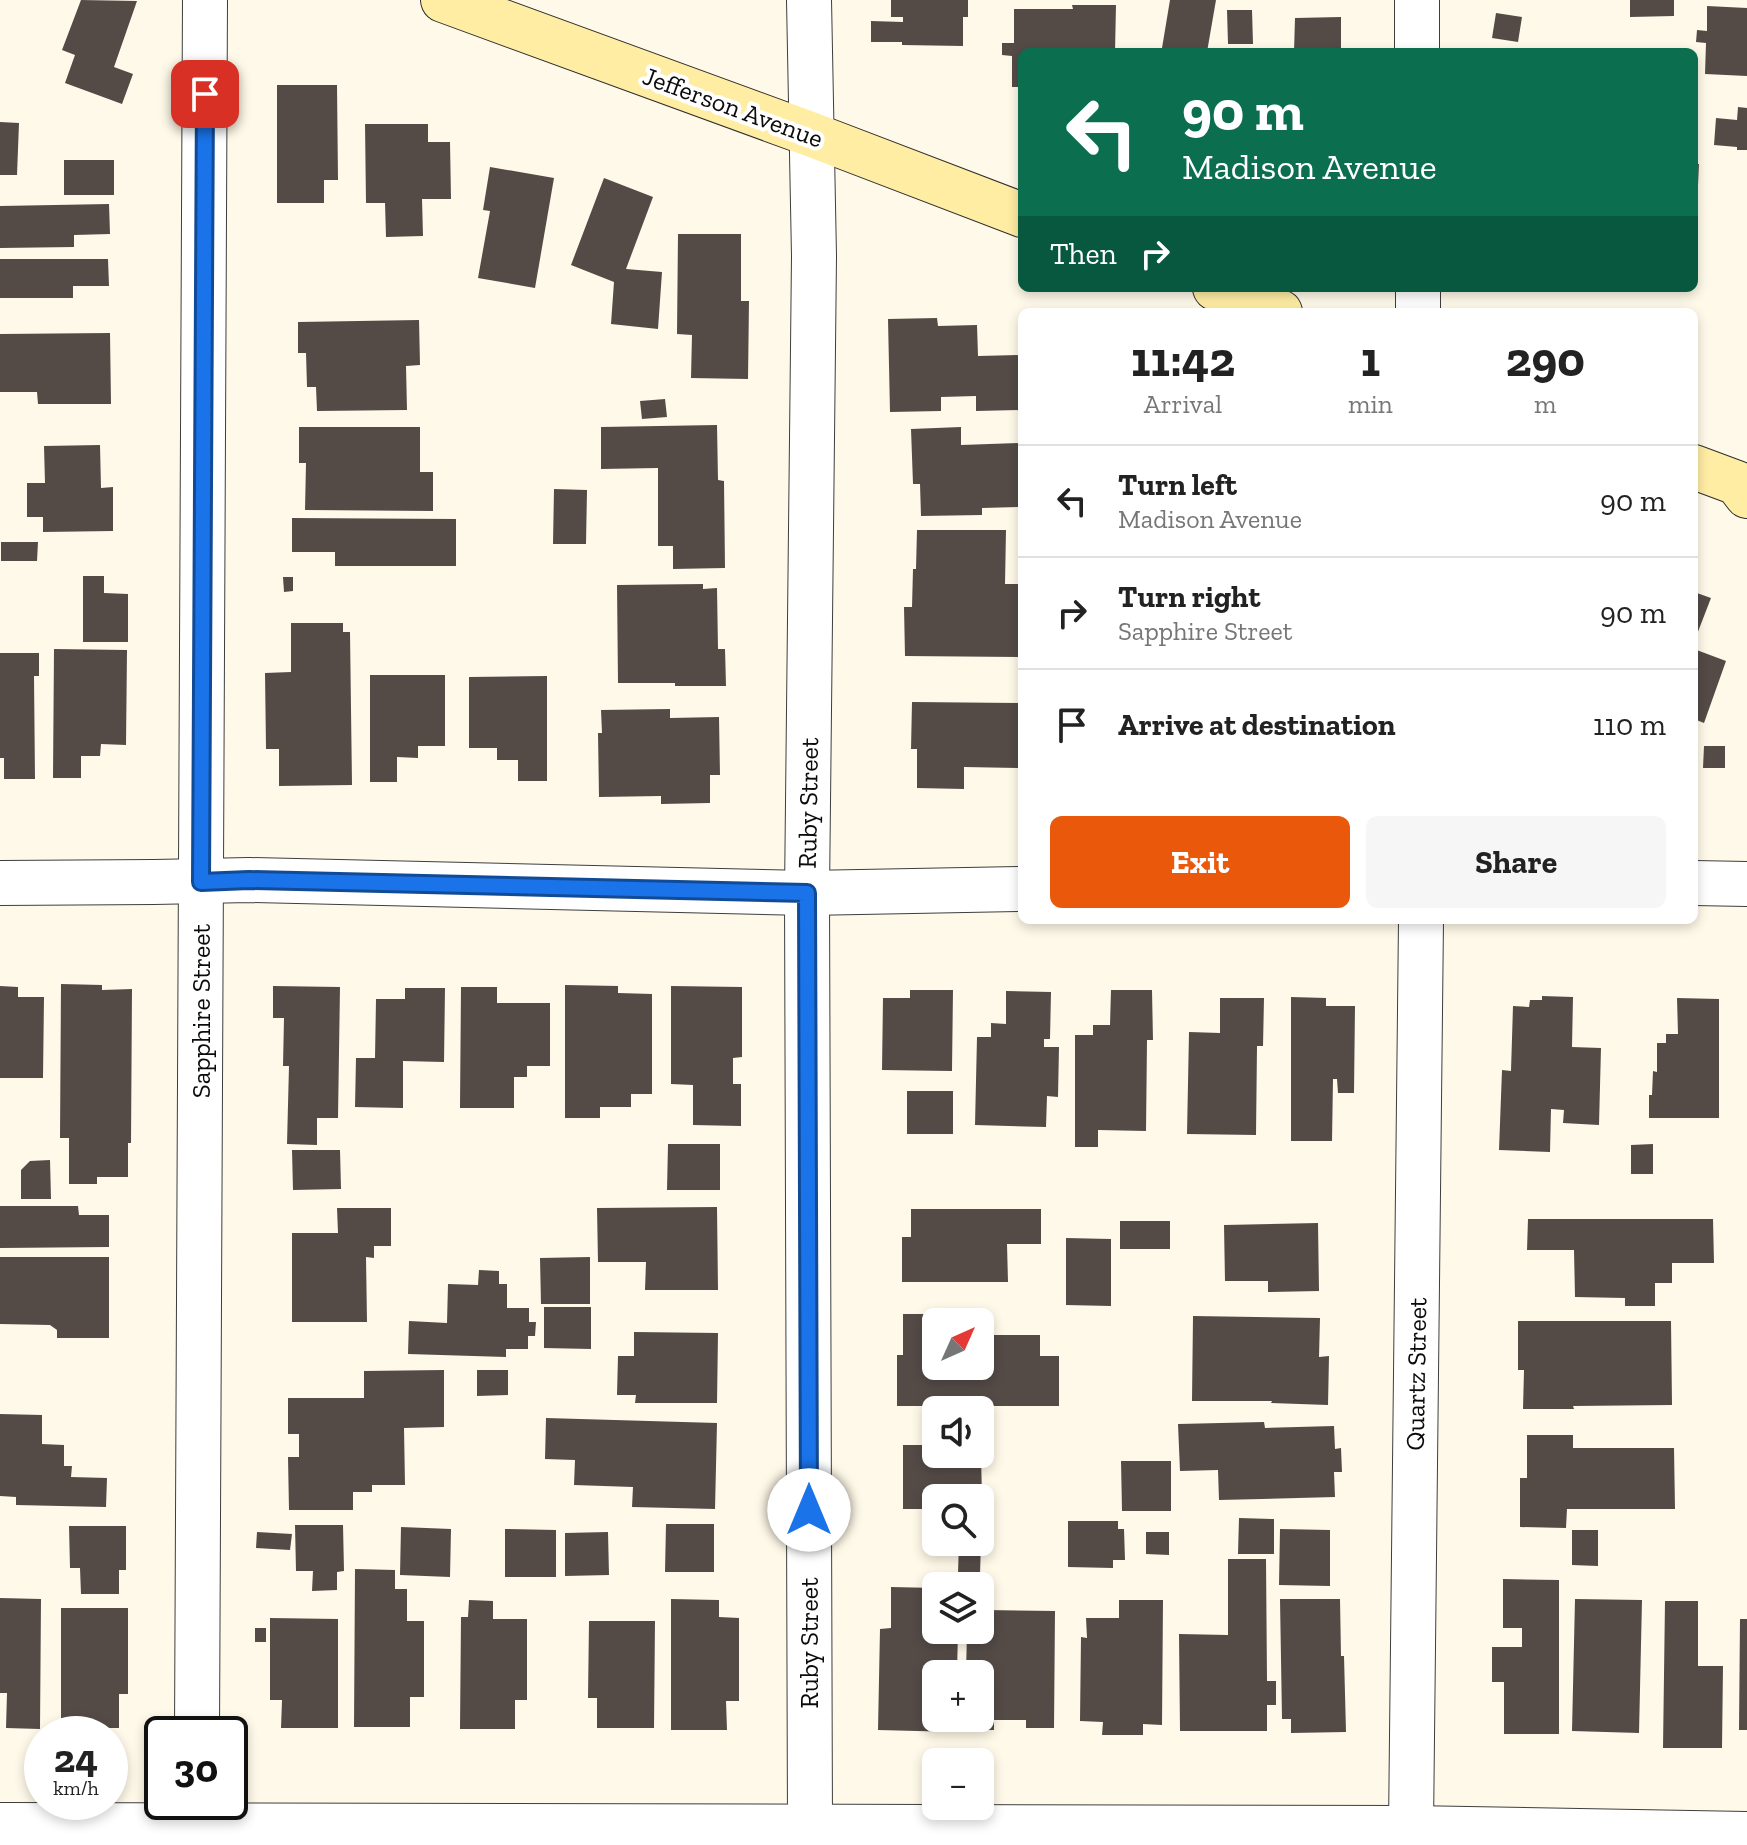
<!DOCTYPE html>
<html lang="en">
<head>
<meta charset="utf-8">
<style>
	:root { --surface:#fff; --page:#f6f6f6; --text:#222; --muted:#767676; --line:#e0e0e0; --accent:#ea580c }
	body { margin:0; font-family:"Zilla Slab",serif; background:var(--page); color:var(--text); height:100vh; display:flex; flex-direction:column; font-size:30px; white-space:nowrap }
	* { box-sizing:border-box; margin:0 }
	p { font-size:26px; color:var(--muted) }
	.icon { flex:none; width:44px; height:44px; fill:none; stroke:currentColor; stroke-width:2; stroke-linecap:round; stroke-linejoin:round }
	.map { position:relative; flex:1; overflow:hidden }
	.sheet { position:absolute; left:1018px; top:308px; width:680px; height:616px; display:flex; flex-direction:column; background:var(--surface); border-radius:12px; box-shadow:0 4px 12px #0003 }
	.sheet>* { flex:none }
	.hud { position:absolute; left:1018px; top:48px; width:680px; height:244px; border-radius:12px; box-shadow:0 4px 12px #0003; background:#0b6e4f; color:#fff; overflow:hidden }
	.needle { width:52px; rotate:45deg }
	.fabs { position:absolute; left:922px; top:1308px; display:grid; gap:16px }
	.fabs a { display:grid; place-items:center; width:72px; height:72px; border-radius:12px; background:var(--surface); box-shadow:0 4px 12px #0003; font-size:40px }
	.speed { position:absolute; left:24px; top:1716px; display:flex; gap:16px; font-size:40px; font-weight:700; text-align:center }
	.speed>* { display:grid; place-content:center; width:104px; height:104px; border-radius:50%; background:var(--surface); box-shadow:0 4px 12px #0003; line-height:1 }
	.speed small { font-size:20px; font-weight:400 }
	.speed .limit { border:4px solid #111; border-radius:12px; background:#fff; color:#111 }
	.pin { position:absolute; display:grid; place-items:center; width:68px; height:68px; color:#fff; margin:-34px; border-radius:16px; box-shadow:0 4px 12px #0006 }
	.me { position:absolute; width:88px; margin:-44px; rotate:0deg; stroke-linejoin:round; filter:drop-shadow(0 0 6px #0008) }
	.turn { display:flex; align-items:center; gap:28px; height:168px; padding:0 32px; font-size:36px }
	.turn .icon { width:104px; height:104px; stroke-width:2.5 }
	.turn b { display:block; font-size:56px; line-height:68px }
	.then { display:flex; align-items:center; height:76px; padding:0 32px; background:#0003; gap:16px; font-size:30px }
	.eta { display:flex; justify-content:space-evenly; align-items:center; height:136px; text-align:center }
	.eta b { font-size:48px; font-weight:700; line-height:56px }
	.primary-button { display:flex; gap:16px; margin-top:auto; padding:16px 32px }
	.primary-button a { flex:1; height:92px; border-radius:12px; background:var(--accent); color:#fff; font-size:32px; font-weight:700; line-height:92px; text-align:center }
	.primary-button a+a { background:var(--page); color:var(--text) }
	ul { padding:0; list-style:none }
	li { display:flex; align-items:center; gap:24px; height:112px; padding:0 32px; border-top:2px solid var(--line) }
	li div { flex:1 }
	li b { display:block; font-size:30px }
	li em { font-style:normal }
	.map>svg:first-child { display:block }
	.building { fill:#544b47 }
	.lines { fill:none; stroke-linecap:round; stroke-linejoin:round }
	.street-casing { stroke:#3e3e3e; stroke-width:46 }
	.secondary-casing { stroke:#2d2d2d; stroke-width:46 }
	.street { stroke:#fff; stroke-width:44 }
	.secondary { stroke:#ffeda4; stroke-width:44 }
	.route-casing { stroke:#114b97; stroke-width:20 }
	.route { stroke:#1a73e8; stroke-width:14 }
	.labels { text-anchor:middle; stroke-width:8; stroke-linejoin:round; paint-order:stroke }
	.street-label { font-size:26px; fill:#0b0b0b; stroke:#fff }
</style>
</head>
<body>
<div class="map">
<svg width="1747" height="1845" viewBox="0 0 1747 1845">
	<rect width="100%" height="100%" fill="#fff9e9"/>
	<!-- building -->
	<g class="building">
		<polygon points="81,0 137,1 114,67 133,74 122,104 65,83 75,55 62,50"/>
		<polygon points="891,0 968,0 968,17 963,17 963,46 902,45 902,42 871,42 871,21 903,22 903,17 891,17"/>
		<polygon points="1170,0 1216,0 1207,52 1182,52 1162,48"/>
		<polygon points="1630,0 1674,0 1674,16 1630,17"/>
		<polygon points="1072,5 1116,5 1115,52 1022,52 1022,87 1012,87 1012,56 1002,55 1002,43 1014,43 1014,9 1073,9"/>
		<polygon points="1707,6 1747,8 1747,76 1705,74 1706,43 1696,42 1697,30 1707,31"/>
		<polygon points="1227,10 1252,10 1253,44 1228,44"/>
		<polygon points="1496,13 1522,17 1518,42 1492,38"/>
		<polygon points="1341,17 1341,52 1294,52 1295,18"/>
		<polygon points="277,85 337,85 338,180 324,180 324,203 277,203"/>
		<polygon points="1738,107 1747,108 1747,150 1737,150 1737,147 1714,145 1716,118 1737,120"/>
		<polygon points="0,122 19,123 17,175 0,175"/>
		<polygon points="365,124 428,124 428,142 450,142 451,199 422,199 423,236 386,237 385,203 366,203"/>
		<rect x="64" y="160" width="50" height="35"/>
		<polygon points="1694,164 1699,164 1698,185 1694,185"/>
		<polygon points="490,167 554,178 535,288 478,278 490,211 483,210"/>
		<polygon points="604,178 653,197 626,269 662,272 658,329 611,324 614,282 571,265"/>
		<polygon points="109,204 110,234 74,235 74,247 0,248 0,206"/>
		<polygon points="678,234 741,234 741,301 749,301 748,379 691,378 692,335 677,334"/>
		<polygon points="0,259 108,259 109,286 73,286 73,298 0,298"/>
		<polygon points="937,318 938,326 977,325 978,356 1022,355 1022,410 976,411 976,396 941,397 941,411 890,412 888,319"/>
		<polygon points="419,320 420,365 406,366 407,410 317,411 316,387 307,387 306,353 298,353 298,322"/>
		<polygon points="110,333 111,404 38,404 37,392 0,392 0,334"/>
		<polygon points="665,399 667,417 642,419 640,401"/>
		<polygon points="717,425 718,480 724,481 725,568 673,569 673,546 658,546 658,468 601,469 601,427"/>
		<polygon points="299,427 420,427 420,472 433,472 433,511 305,510 306,463 299,463"/>
		<polygon points="961,427 961,445 1020,443 1020,450 1022,450 1022,503 1019,503 1019,507 982,508 982,515 921,516 920,484 913,484 911,429"/>
		<polygon points="100,445 101,488 113,487 113,531 43,532 43,517 27,517 27,483 45,483 44,446"/>
		<polygon points="554,489 587,490 586,544 553,544"/>
		<polygon points="292,518 456,519 456,566 335,566 335,552 292,552"/>
		<polygon points="917,530 1006,530 1005,584 1019,584 1019,657 905,656 904,607 912,607 913,569 916,569"/>
		<polygon points="1,542 38,542 37,561 1,561"/>
		<polygon points="83,576 104,576 104,593 128,594 128,642 83,642"/>
		<polygon points="283,577 293,577 293,591 284,592"/>
		<polygon points="703,584 703,589 717,588 718,649 725,649 726,686 675,686 675,683 618,683 617,585"/>
		<polygon points="1694,592 1711,598 1694,642"/>
		<polygon points="291,623 343,623 343,632 350,632 352,785 279,786 279,749 266,749 265,673 291,672"/>
		<polygon points="54,649 127,650 126,745 101,744 100,756 81,756 81,778 53,778"/>
		<polygon points="1694,649 1726,661 1704,723 1694,719"/>
		<polygon points="0,653 39,653 39,676 34,676 35,779 4,779 4,758 0,758"/>
		<polygon points="370,675 445,675 445,746 418,746 418,758 397,757 397,782 370,782"/>
		<polygon points="547,676 547,781 518,781 518,760 497,760 497,748 469,748 469,677"/>
		<polygon points="912,702 1022,703 1022,768 964,767 964,789 917,788 917,749 911,749"/>
		<polygon points="670,709 670,718 719,717 720,775 710,775 710,803 661,804 661,796 599,797 598,733 602,733 601,710"/>
		<polygon points="1704,746 1725,746 1725,768 1703,768"/>
		<polygon points="61,984 102,985 102,990 132,989 131,1143 128,1143 128,1177 97,1177 97,1184 69,1184 69,1138 60,1138"/>
		<polygon points="565,985 618,986 618,993 652,994 652,1094 631,1094 631,1107 600,1107 600,1118 565,1118"/>
		<polygon points="0,986 18,987 18,997 44,997 43,1078 0,1078"/>
		<polygon points="273,986 340,987 338,1118 317,1118 317,1145 287,1144 289,1066 283,1066 284,1018 273,1018"/>
		<polygon points="671,986 742,987 742,1057 733,1058 733,1084 741,1084 741,1126 693,1125 693,1085 671,1084"/>
		<polygon points="461,987 497,987 497,1003 550,1003 550,1066 527,1066 527,1077 514,1077 514,1108 460,1108"/>
		<polygon points="405,988 445,988 444,1062 403,1061 403,1108 355,1107 356,1058 375,1058 376,999 405,999"/>
		<polygon points="910,990 953,990 952,1071 882,1070 883,998 910,998"/>
		<polygon points="1111,990 1152,990 1153,1040 1147,1040 1146,1131 1098,1130 1098,1147 1075,1147 1075,1035 1093,1035 1093,1025 1110,1025"/>
		<polygon points="1006,991 1051,992 1050,1039 1044,1039 1044,1047 1059,1047 1058,1097 1047,1096 1046,1127 975,1125 977,1037 991,1037 991,1023 1006,1024"/>
		<polygon points="1542,996 1573,997 1572,1047 1601,1048 1599,1125 1563,1123 1564,1110 1551,1109 1550,1152 1499,1150 1502,1070 1511,1071 1513,1006 1529,1007 1530,1000 1542,1000"/>
		<polygon points="1291,997 1326,998 1326,1006 1355,1006 1354,1093 1338,1093 1337,1079 1333,1079 1332,1141 1291,1141"/>
		<polygon points="1220,998 1264,998 1263,1046 1257,1046 1256,1135 1187,1134 1189,1032 1220,1033"/>
		<polygon points="1677,998 1719,999 1719,1118 1649,1118 1649,1095 1652,1095 1653,1071 1657,1072 1657,1043 1666,1043 1666,1034 1678,1034"/>
		<rect x="907" y="1091" width="46" height="43"/>
		<polygon points="668,1144 720,1144 720,1190 667,1190"/>
		<polygon points="1653,1144 1653,1174 1631,1174 1631,1145"/>
		<polygon points="292,1150 340,1150 341,1189 293,1190"/>
		<polygon points="50,1160 51,1199 21,1199 21,1170 30,1161"/>
		<polygon points="0,1206 78,1206 79,1215 109,1215 109,1247 0,1248"/>
		<polygon points="717,1207 718,1290 645,1290 646,1262 598,1262 597,1208"/>
		<polygon points="337,1208 391,1208 391,1246 374,1246 374,1258 366,1257 367,1322 292,1322 292,1233 338,1233"/>
		<polygon points="911,1209 1041,1209 1041,1244 1007,1244 1008,1282 902,1282 902,1237 911,1237"/>
		<polygon points="1528,1219 1713,1219 1714,1263 1672,1263 1672,1283 1655,1283 1655,1306 1625,1306 1625,1298 1575,1297 1574,1250 1527,1250"/>
		<rect x="1120" y="1221" width="50" height="28"/>
		<polygon points="1318,1223 1319,1291 1268,1292 1268,1281 1225,1281 1224,1225"/>
		<polygon points="1066,1238 1111,1239 1111,1306 1066,1305"/>
		<polygon points="0,1257 109,1257 109,1338 57,1338 57,1330 50,1325 0,1324"/>
		<polygon points="590,1257 590,1304 541,1304 540,1258"/>
		<polygon points="479,1270 499,1271 499,1284 507,1284 507,1308 529,1308 529,1322 536,1322 535,1336 528,1336 528,1349 506,1349 506,1357 408,1354 409,1321 447,1323 448,1284 478,1285"/>
		<polygon points="544,1307 591,1307 591,1349 544,1348"/>
		<polygon points="903,1314 960,1314 960,1322 936,1322 936,1366 980,1366 980,1335 1040,1335 1040,1356 1059,1356 1059,1406 897,1406 897,1355 903,1355"/>
		<polygon points="1193,1316 1320,1318 1319,1357 1329,1356 1328,1405 1271,1403 1272,1401 1192,1401"/>
		<polygon points="1518,1321 1671,1321 1672,1405 1573,1406 1574,1409 1523,1409 1524,1370 1518,1370"/>
		<polygon points="634,1332 718,1333 717,1403 635,1403 636,1395 617,1395 618,1356 634,1356"/>
		<polygon points="444,1370 444,1427 404,1428 405,1485 372,1485 372,1492 353,1492 353,1510 289,1510 288,1457 299,1457 299,1434 288,1434 288,1398 364,1398 364,1371"/>
		<polygon points="477,1370 508,1370 508,1395 477,1396"/>
		<polygon points="0,1414 42,1415 42,1444 64,1445 64,1466 72,1466 71,1477 107,1478 106,1507 16,1505 16,1497 0,1496"/>
		<polygon points="546,1418 717,1423 715,1509 632,1507 633,1487 574,1485 575,1460 545,1459"/>
		<polygon points="980,1420 993,1420 993,1453 980,1452"/>
		<polygon points="1264,1422 1265,1428 1334,1426 1335,1449 1341,1448 1342,1472 1334,1472 1335,1497 1219,1500 1218,1470 1180,1471 1178,1424"/>
		<polygon points="1527,1435 1573,1435 1573,1448 1674,1448 1675,1509 1567,1509 1566,1528 1520,1527 1520,1478 1527,1478"/>
		<polygon points="903,1445 936,1445 936,1454 981,1454 982,1498 936,1498 936,1509 903,1509"/>
		<polygon points="1121,1461 1171,1461 1171,1511 1122,1511"/>
		<polygon points="1239,1518 1274,1519 1274,1554 1238,1554"/>
		<polygon points="1068,1521 1118,1521 1118,1529 1124,1529 1125,1560 1113,1560 1113,1568 1068,1567"/>
		<polygon points="666,1524 714,1524 714,1572 665,1572"/>
		<polygon points="295,1525 343,1525 344,1571 337,1572 337,1590 312,1591 313,1571 296,1571"/>
		<polygon points="69,1526 126,1526 126,1570 119,1570 119,1594 81,1594 80,1568 70,1568"/>
		<polygon points="401,1527 451,1529 450,1577 400,1575"/>
		<polygon points="505,1529 556,1530 556,1577 505,1577"/>
		<polygon points="1280,1529 1330,1530 1330,1586 1279,1585"/>
		<polygon points="1572,1530 1598,1530 1598,1566 1572,1565"/>
		<polygon points="257,1532 292,1534 290,1550 256,1548"/>
		<polygon points="608,1532 609,1575 565,1576 565,1533"/>
		<polygon points="1146,1532 1169,1532 1169,1555 1146,1554"/>
		<polygon points="959,1542 981,1542 980,1574 958,1573"/>
		<polygon points="1228,1559 1266,1559 1267,1681 1276,1681 1276,1705 1267,1705 1267,1731 1180,1731 1179,1634 1228,1635"/>
		<polygon points="355,1569 395,1570 395,1589 407,1589 407,1621 424,1621 424,1697 410,1697 410,1727 354,1727"/>
		<polygon points="959,1576 959,1586 940,1586 941,1577"/>
		<polygon points="1503,1579 1559,1580 1559,1734 1504,1734 1504,1682 1492,1682 1492,1647 1522,1647 1522,1628 1503,1628"/>
		<polygon points="891,1587 936,1588 936,1630 958,1630 957,1674 936,1674 936,1718 957,1718 956,1732 878,1730 880,1629 891,1628"/>
		<polygon points="0,1598 41,1599 40,1729 6,1728 7,1693 0,1693"/>
		<polygon points="671,1599 719,1600 719,1617 739,1618 739,1701 726,1701 727,1730 671,1730"/>
		<polygon points="1280,1599 1340,1599 1341,1656 1344,1656 1346,1732 1291,1733 1291,1719 1282,1719"/>
		<polygon points="1575,1599 1642,1600 1639,1733 1572,1731"/>
		<polygon points="469,1600 493,1601 493,1619 527,1619 527,1700 515,1700 515,1729 460,1729 461,1617 468,1617"/>
		<polygon points="1119,1600 1163,1600 1162,1725 1143,1724 1143,1735 1102,1735 1103,1722 1080,1721 1081,1637 1087,1638 1086,1618 1119,1618"/>
		<polygon points="1665,1601 1698,1601 1698,1666 1723,1666 1722,1748 1663,1748"/>
		<polygon points="61,1608 128,1608 128,1694 119,1694 119,1728 61,1728"/>
		<polygon points="984,1610 1055,1611 1054,1728 1026,1728 1026,1720 994,1720 994,1730 965,1730 966,1718 980,1718 980,1674 966,1674 967,1630 980,1630 980,1626 983,1627"/>
		<polygon points="270,1618 338,1619 338,1728 281,1728 282,1700 270,1700"/>
		<polygon points="1740,1619 1747,1619 1747,1730 1739,1730"/>
		<polygon points="589,1621 655,1621 654,1728 597,1728 597,1698 588,1698"/>
		<rect x="255" y="1628" width="11" height="14"/>
	</g>
	<g class="lines">
		<!-- street casing -->
		<g class="street-casing">
			<g id="street">
				<polyline points="1417,0 1417,52"/>
				<polyline points="1418,312 1418,288"/>
				<polyline points="0,883 154,882 249,880 807,893 1022,889"/>
				<polyline points="1694,883 1747,884"/>
				<polyline points="197,1734 205,0"/>
				<polyline points="0,1825 1411,1828 1747,1834"/>
				<polyline points="807,1845 810,1826 807,893 814,256 809,0"/>
				<polyline points="1398,1845 1411,1828 1421,920"/>
			</g>
		</g>
		<!-- secondary casing -->
		<g class="secondary-casing">
			<g id="secondary">
				<polyline points="443,0 810,134 1022,215"/>
				<polyline points="1215,288 1280,312"/>
				<polyline points="1694,467 1737,483 1747,496"/>
			</g>
		</g>
		<!-- street -->
		<use href="#street" class="street"/>
		<!-- secondary -->
		<use href="#secondary" class="secondary"/>
	</g>
	<g class="lines">
		<!-- route casing -->
		<g class="route-casing">
			<polyline id="route" points="205,94 201,882 249,880 807,893 809,1510"/>
		</g>
		<!-- route -->
		<use href="#route" class="route"/>
	</g>
	<g class="labels">
		<!-- street labels -->
		<g class="street-label">
			<text transform="translate(733 107) rotate(20)" y="9">Jefferson Avenue</text>
			<text transform="translate(808 803) rotate(-89)" y="9">Ruby Street</text>
			<text transform="translate(201 1011) rotate(-90)" y="9">Sapphire Street</text>
			<text transform="translate(1416 1374) rotate(-89)" y="9">Quartz Street</text>
			<text transform="translate(809 1643) rotate(-90)" y="9">Ruby Street</text>
		</g>
	</g>
</svg>
<div class="fabs">
<a><svg class="needle" viewBox="-14 -14 28 28"><path d="M0-13l5 13h-10z" fill="#e53935"/><path d="M0 13l5-13h-10z" fill="#767676"/></svg></a>
<a><svg class="icon" aria-label="sound" viewBox="0 0 24 24"><path d="M4 9h4l5-4v14l-5-4H4zM17 9q2 3 0 6"/></svg></a>
<a><svg class="icon" aria-label="search" viewBox="0 0 24 24"><circle cx="10" cy="10" r="6"/><path d="M15 15l6 6"/></svg></a>
<a><svg class="icon" aria-label="layers" viewBox="0 0 24 24"><path d="M12 4l9 5-9 5-9-5zM3 14l9 5 9-5"/></svg></a>
<a>+</a>
<a>−</a>
</div>
<div class="speed"><div>24<small>km/h</small></div><div class="limit">30</div></div>
<div class="pin" style="left:205px;top:94px;background:#d93025"><svg class="icon" aria-label="arrive" viewBox="0 0 24 24"><path d="M6 21V4h12l-3 4 3 4H6"/></svg></div>
<svg class="me" style="left:809px;top:1510px" viewBox="-20 -20 40 40"><circle r="19" fill="#fff"/><path d="M0-13L10 11 0 6-10 11z" fill="#1a73e8"/></svg>
<div class="hud">
<div class="turn"><svg class="icon" aria-label="left" viewBox="0 0 24 24"><path d="M17 20v-9H6M10 6l-5 5 5 5"/></svg><div><b>90 m</b>Madison Avenue</div></div>
<div class="then">Then<svg class="icon" aria-label="right" viewBox="0 0 24 24"><path d="M7 20v-9h11M14 6l5 5-5 5"/></svg></div>
</div>
<section class="sheet">
<div class="eta">
<div><b>11:42</b><p>Arrival</p></div>
<div><b>1</b><p>min</p></div>
<div><b>290</b><p>m</p></div>
</div>
<ul>
<li><svg class="icon" aria-label="left" viewBox="0 0 24 24"><path d="M17 20v-9H6M10 6l-5 5 5 5"/></svg><div><b>Turn left</b><p>Madison Avenue</p></div><em>90 m</em></li>
<li><svg class="icon" aria-label="right" viewBox="0 0 24 24"><path d="M7 20v-9h11M14 6l5 5-5 5"/></svg><div><b>Turn right</b><p>Sapphire Street</p></div><em>90 m</em></li>
<li><svg class="icon" aria-label="arrive" viewBox="0 0 24 24"><path d="M6 21V4h12l-3 4 3 4H6"/></svg><div><b>Arrive at destination</b></div><em>110 m</em></li>
</ul>
<div class="primary-button"><a>Exit</a><a>Share</a></div>
</section>
</div>
</body>
</html>
